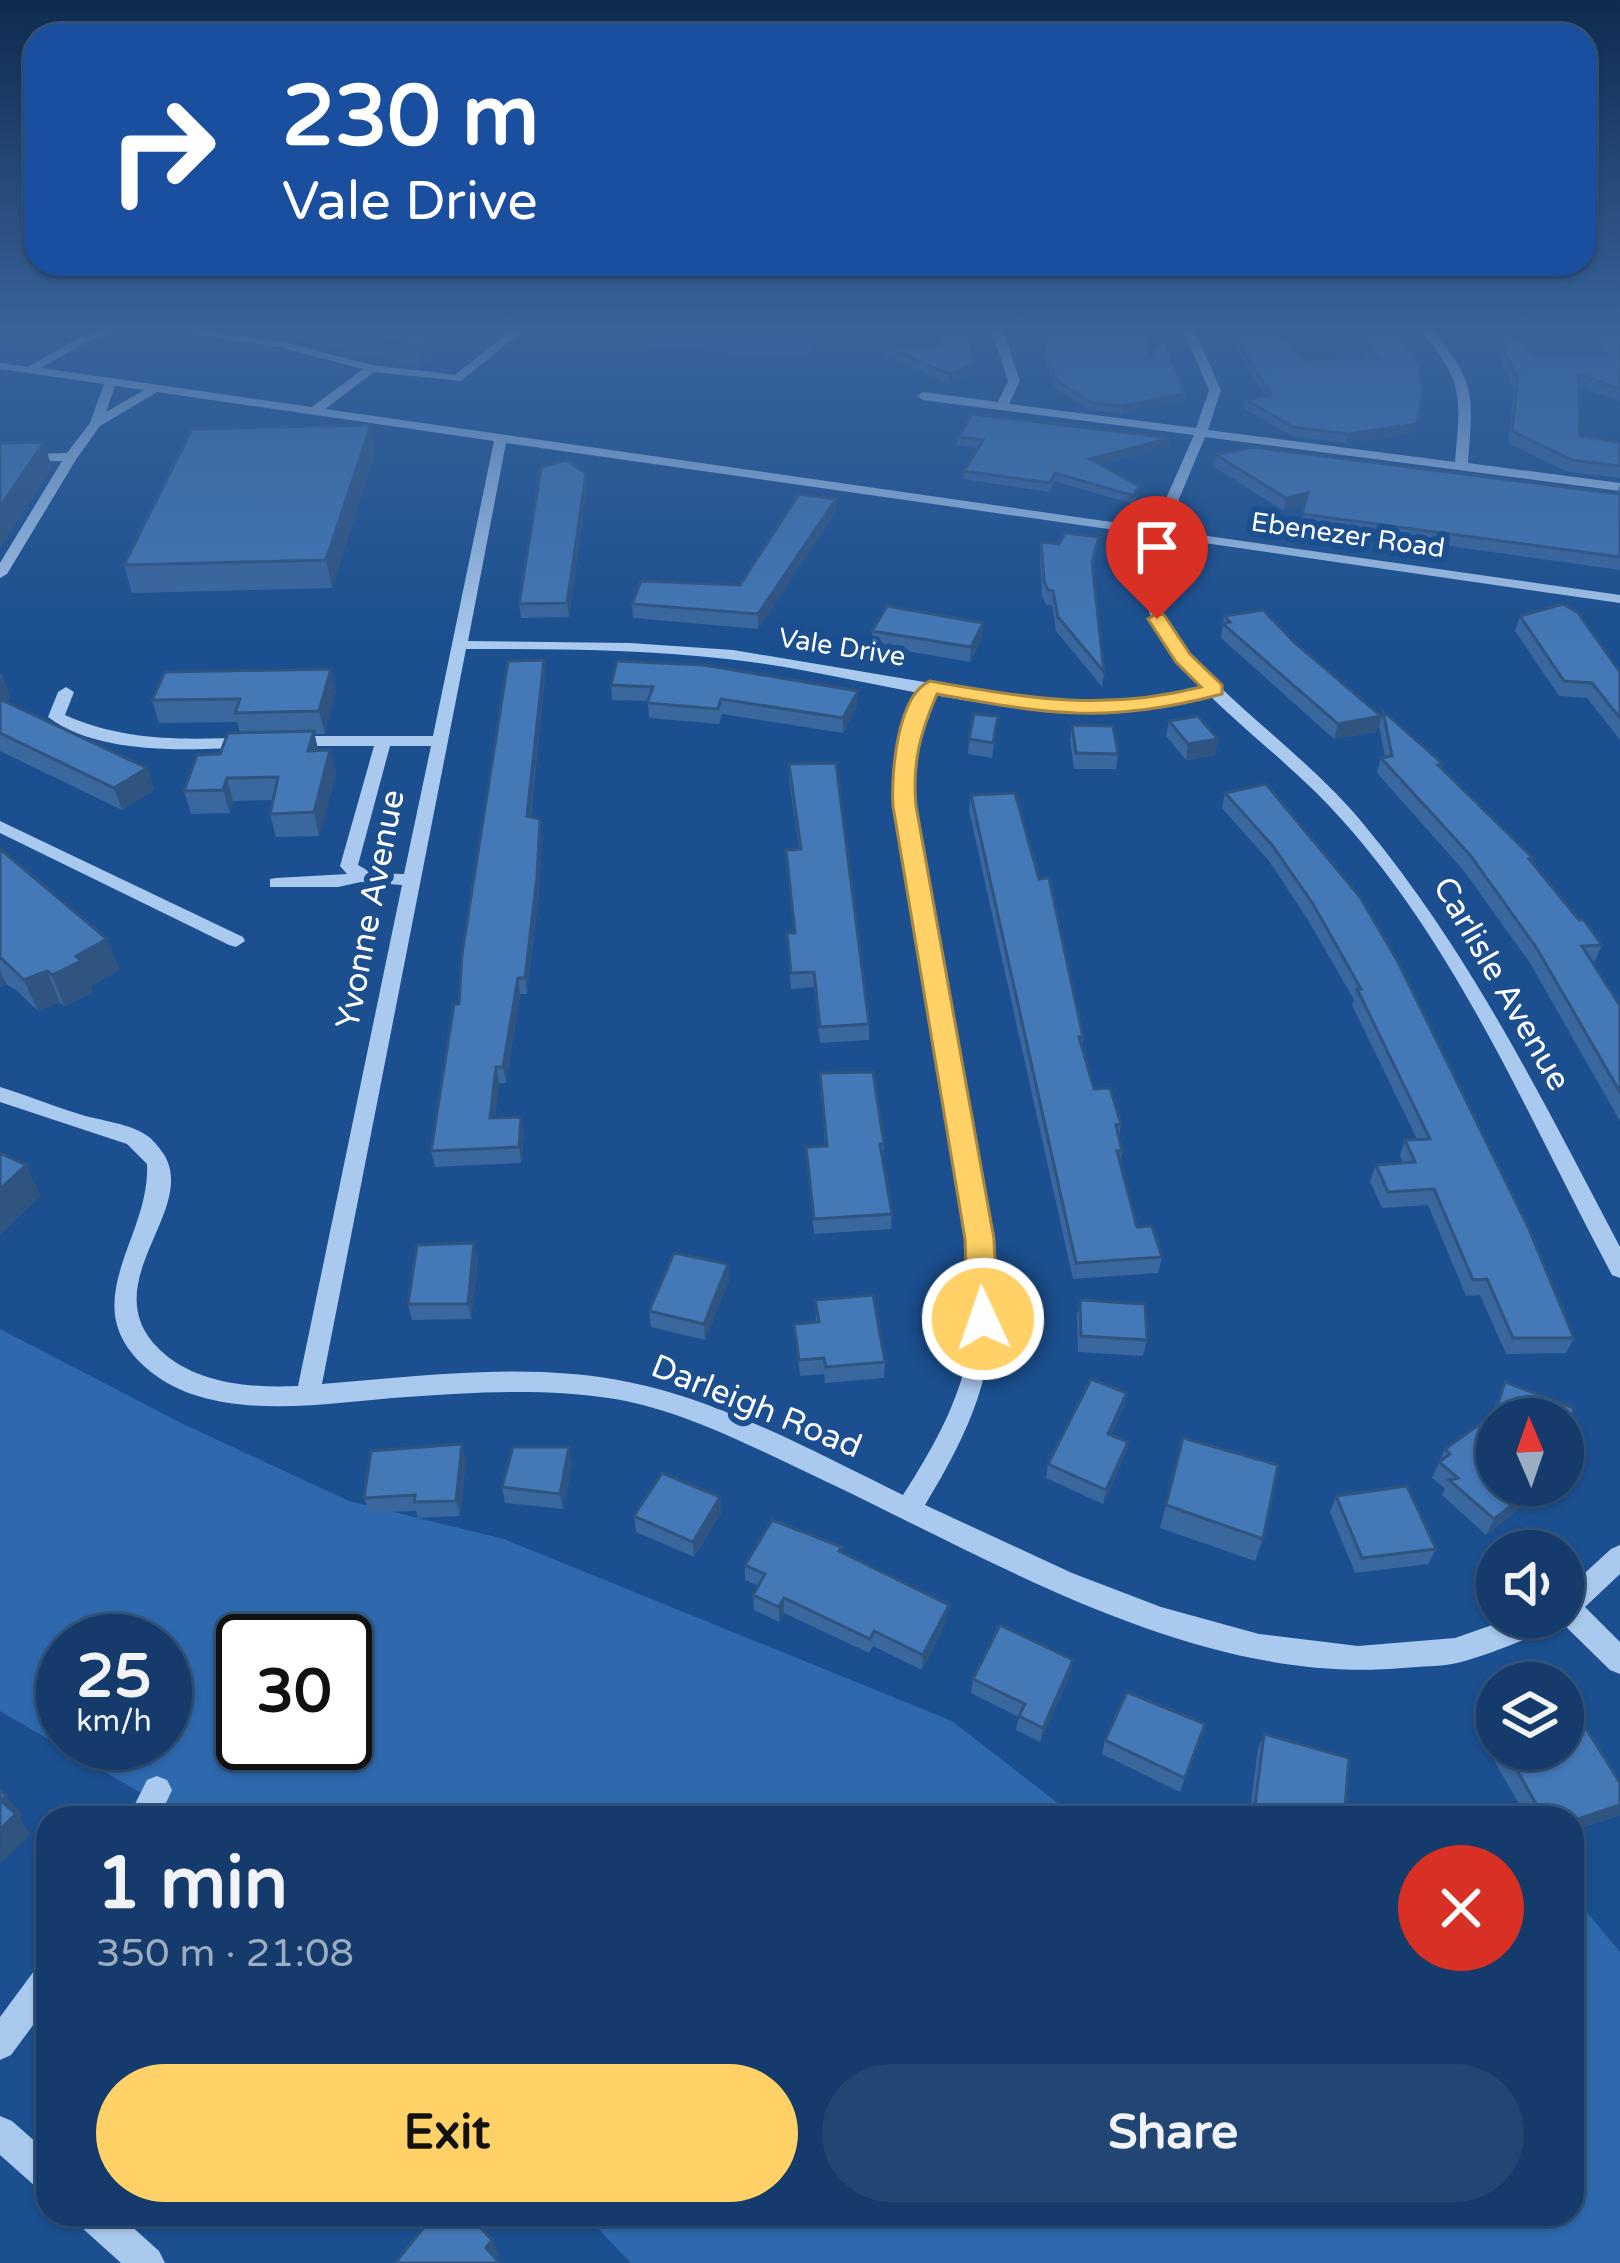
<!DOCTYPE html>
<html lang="en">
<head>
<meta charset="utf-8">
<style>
	:root { --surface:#143b6b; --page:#214673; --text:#f1f3f6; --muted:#9dadc1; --line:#33557e; --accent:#ffd166 }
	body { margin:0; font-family:"Varela Round",sans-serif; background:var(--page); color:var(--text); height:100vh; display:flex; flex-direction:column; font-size:45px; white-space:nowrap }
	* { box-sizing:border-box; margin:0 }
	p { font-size:39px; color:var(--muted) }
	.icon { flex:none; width:66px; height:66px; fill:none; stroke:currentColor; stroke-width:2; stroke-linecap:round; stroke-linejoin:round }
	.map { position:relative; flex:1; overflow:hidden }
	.side { position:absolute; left:36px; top:1806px; width:1548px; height:420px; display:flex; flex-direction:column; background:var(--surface); border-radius:36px; box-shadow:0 3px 9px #0004,0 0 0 3px var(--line) }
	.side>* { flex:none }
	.guide { position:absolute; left:24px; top:24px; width:1572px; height:252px; border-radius:36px; box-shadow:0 3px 9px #0004,0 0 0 3px var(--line); background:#1a4fa0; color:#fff; overflow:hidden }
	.needle { width:78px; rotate:358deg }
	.controls { position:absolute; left:1476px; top:1398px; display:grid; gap:24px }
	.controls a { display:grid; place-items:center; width:108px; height:108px; border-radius:50%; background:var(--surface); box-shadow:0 3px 9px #0004,0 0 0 3px var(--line); font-size:60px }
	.speed { position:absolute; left:36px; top:1614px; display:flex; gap:24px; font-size:60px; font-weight:700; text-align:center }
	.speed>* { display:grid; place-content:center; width:156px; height:156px; border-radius:50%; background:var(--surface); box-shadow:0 3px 9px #0004,0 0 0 3px var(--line); line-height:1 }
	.speed small { font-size:30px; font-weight:400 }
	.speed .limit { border:6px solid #111; border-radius:18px; background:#fff; color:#111 }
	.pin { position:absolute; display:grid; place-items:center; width:102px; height:102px; color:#fff; margin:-123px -51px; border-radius:50% 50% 50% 0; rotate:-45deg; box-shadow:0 0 12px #0007 }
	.pin .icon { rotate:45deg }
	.me { position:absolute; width:132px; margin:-66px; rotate:357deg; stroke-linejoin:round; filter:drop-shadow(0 0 9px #0008) }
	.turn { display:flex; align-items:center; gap:42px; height:252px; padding:0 60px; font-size:54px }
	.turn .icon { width:156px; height:156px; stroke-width:2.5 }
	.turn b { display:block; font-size:84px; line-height:102px }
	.round { display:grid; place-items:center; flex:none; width:126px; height:126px; border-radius:63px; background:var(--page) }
	.summary { display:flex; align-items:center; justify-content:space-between; height:204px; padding:0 60px }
	h1 { font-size:72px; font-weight:800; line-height:90px }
	.cta { display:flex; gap:24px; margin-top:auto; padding:24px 60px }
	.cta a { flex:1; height:138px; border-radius:72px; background:var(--accent); color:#111; font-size:48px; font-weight:800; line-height:138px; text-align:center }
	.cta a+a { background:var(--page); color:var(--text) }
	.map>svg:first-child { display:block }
	.green { fill:#2e69ad; fill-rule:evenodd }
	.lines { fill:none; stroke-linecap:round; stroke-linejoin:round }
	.minor { fill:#a9c9ee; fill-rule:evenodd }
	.wall { fill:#3a679d }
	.shaded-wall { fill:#305480 }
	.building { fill:#4478b7; stroke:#305480; stroke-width:3 }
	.route { fill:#ffd166; stroke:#a68842; stroke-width:3 }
	.labels { text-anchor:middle; stroke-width:12; stroke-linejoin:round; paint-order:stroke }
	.far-street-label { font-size:27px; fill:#fff; stroke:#1b4f8f }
	.street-label { font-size:33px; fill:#fff; stroke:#1b4f8f }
</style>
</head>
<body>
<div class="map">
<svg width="1620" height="2263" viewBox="0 0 1620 2263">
	<rect width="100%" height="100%" fill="#1b4f8f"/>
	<!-- green -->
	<g class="green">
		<polygon points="658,328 830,328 806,356 793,359 646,345"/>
		<path d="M0 1329 183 1424 349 1501 504 1539 952 1721 1077 1818H184L0 1711ZM63 1641H165V1743H63ZM243 1641H345V1743H243Z"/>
		<polygon points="1572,1894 1620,1952 1620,2263 631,2263 584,2214 1572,2214"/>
	</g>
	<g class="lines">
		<!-- minor -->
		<g class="minor">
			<path d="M110 328H127L88 341 41 368 312 407 363 369 283 348 153 328H183L283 342 372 365 455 375 514 328H526L461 381 374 372 325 409 1153 528 1194 435 923 400 917 396 923 392 998 402 1008 381 991 328H1002L1020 381 1009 404 1196 428 1209 390 1182 328H1193L1221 390 1208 430 1455 462C1461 392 1464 385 1420 328H1431C1477 383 1473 395 1468 463L1620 483V491L1205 437 1166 530 1620 595V603L1163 537C1153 568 1154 597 1169 626 1181 650 1202 669 1221 688 1267 732 1324 775 1365 826 1471 954 1543 1101 1620 1247V1278L1612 1275C1529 1120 1461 953 1343 821 1303 775 1253 738 1210 696 1114 719 1030 712 934 695L916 745 913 806 990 1236C1003 1347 983 1410 925 1505L1072 1573 1161 1607 1259 1634 1358 1646 1455 1638 1515 1617H1563V1593L1611 1549 1620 1545V1574L1585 1607 1620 1642V1674L1610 1670 1561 1622 1560 1626C1526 1638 1492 1654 1457 1663 1440 1667 1421 1666 1403 1668 1202 1686 1002 1565 825 1481 758 1450 689 1412 615 1399 546 1388 475 1392 407 1397 329 1402 218 1425 151 1372 69 1306 151 1240 147 1164L127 1144 0 1102V1087C27 1095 52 1106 79 1114 100 1121 131 1123 149 1137 154 1141 163 1152 166 1158 194 1214 94 1285 159 1349 195 1384 250 1388 298 1386L402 885 361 882 338 887H270V879L276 878 347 874 340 866 374 746H289L281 741 289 736H433L494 441 157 392 100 426 77 458 7 574 0 578V563L62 461 0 463V455L67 453 90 423 104 384 0 369V363L28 367 80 337ZM115 386 144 390 106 412ZM506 443 1150 535C1128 602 1160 641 1202 688L1158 699 1099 704 1038 701 733 650 630 643 468 641ZM466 649C553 649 640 649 727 659 792 666 855 681 919 693L900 745 897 806C912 912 930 1019 948 1124 961 1199 982 1277 968 1353 958 1405 931 1451 903 1495 817 1453 727 1403 633 1383 531 1361 424 1376 322 1384ZM390 746H431L404 874 372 873 358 865Z"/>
			<path d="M66 687 74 692 65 715C125 742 187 740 252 737L260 742 252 747C191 750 99 756 48 717L58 692Z"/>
			<polygon points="0,821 243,937 245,941 236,947 229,945 0,833"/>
			<polygon points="157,1776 167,1780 172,1790 159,1818 128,1818 147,1780"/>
			<polygon points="48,1962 48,2005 11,2055 0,2060 0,2017 37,1967"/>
			<polygon points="0,2116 12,2121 48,2153 48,2192 36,2187 0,2155"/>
			<polygon points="75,2214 118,2214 159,2251 165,2263 121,2263 80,2226"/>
		</g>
	</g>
	<!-- wall -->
	<g class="wall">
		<polygon points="220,328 470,328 422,366 342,352 341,348"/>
		<polygon points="570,328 628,328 616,339 570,333"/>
		<polygon points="932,328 964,328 977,364 976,373 949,383 884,355 885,347 937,346"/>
		<polygon points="1032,328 1156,328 1159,333 1158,340 1150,340 1147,360 1185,393 1184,400 1121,414 1090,410 1056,389"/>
		<polygon points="1223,328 1279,328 1302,359 1368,358 1345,328 1393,328 1414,433 1346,443 1291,436 1245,409 1246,400 1265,396"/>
		<polygon points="1487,328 1507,328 1535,354 1592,355 1566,328 1620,328 1620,401 1579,386 1580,436 1620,442 1620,478 1568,472 1508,443 1514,391"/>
		<polygon points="958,437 1170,446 1100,465 1138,494 1133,504 1054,481 1049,492 963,479 964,471 979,448 957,445"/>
		<polygon points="375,452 332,588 132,593 124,565"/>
		<polygon points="1216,455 1617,494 1620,485 1620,570 1300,525 1305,505 1283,510 1214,467"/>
		<polygon points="586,473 587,486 569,617 521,618 519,604"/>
		<polygon points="836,499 835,513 758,629 633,618 632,604 740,585"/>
		<polygon points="1099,537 1092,568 1104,672 1102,687 1056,631 1052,605 1046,605 1042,596 1040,556 1041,542 1059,544"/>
		<polygon points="1224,616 1377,732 1334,739 1221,638"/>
		<polygon points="1520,616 1620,672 1620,740 1587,698 1559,696 1515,631"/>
		<polygon points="872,631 982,638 970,662 872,645"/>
		<polygon points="544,660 545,675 531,817 542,834 539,893 527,994 520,994 506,1083 499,1083 495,1118 521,1117 524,1133 521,1163 435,1167 431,1151 459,1004"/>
		<polygon points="617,661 857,706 843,733 722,714 719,724 649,718 648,701 612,700 611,685"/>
		<polygon points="0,675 2,675 10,696 7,703 147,768 154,790 122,810 0,751"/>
		<polygon points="336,691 325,734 314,734 318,750 330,750 336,773 319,836 276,837 270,814 273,800 233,801 230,813 191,814 184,791 240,733 237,722 159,723 152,700"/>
		<polygon points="1383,711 1443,764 1442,769 1533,858 1532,862 1602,945 1595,961 1592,961 1620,1006 1620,1121 1530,963 1464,871 1377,773 1381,758 1385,757 1379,726"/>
		<polygon points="998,716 992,758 968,754 969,739"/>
		<polygon points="1169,721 1218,739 1215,755 1186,760 1166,736"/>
		<polygon points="1072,725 1118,754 1116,769 1074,769 1070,740"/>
		<polygon points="789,764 869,1024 869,1040 820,1043 814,987 791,989 787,933 794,933 786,850 799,849 789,780"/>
		<polygon points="1266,784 1574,1338 1566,1353 1506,1354 1480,1295 1466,1296 1428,1205 1382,1208 1370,1181 1376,1165 1403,1163 1400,1156 1405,1140 1417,1139 1352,1005 1354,1000 1308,920 1269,861 1222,808 1225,793"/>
		<polygon points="971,795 1083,1037 1082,1046 1094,1089 1121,1124 1119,1136 1122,1151 1120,1162 1137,1227 1162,1257 1158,1273 1073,1279 969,810"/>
		<polygon points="0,849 107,939 119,970 91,986 93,992 64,1006 60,1002 38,1011 17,991 6,984 0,987"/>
		<polygon points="820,1073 884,1144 883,1160 892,1214 891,1229 814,1234 806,1147 825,1146"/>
		<polygon points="478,1259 471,1319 412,1320 408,1304"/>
		<polygon points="728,1264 729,1280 705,1340 651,1327 649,1311"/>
		<polygon points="815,1300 885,1362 884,1378 825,1383 824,1374 800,1376 794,1324 816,1322"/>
		<polygon points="1080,1300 1147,1340 1143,1356 1078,1352 1077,1316"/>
		<polygon points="1505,1382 1574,1408 1563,1447 1563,1419 1497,1419 1497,1465 1528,1493 1520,1508 1486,1535 1442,1495 1445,1489 1432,1478 1445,1449 1491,1416"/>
		<polygon points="1124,1406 1111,1435 1125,1455 1103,1504 1046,1478 1048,1464"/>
		<polygon points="1183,1438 1263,1539 1255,1561 1160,1528"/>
		<polygon points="466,1460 460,1516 418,1518 416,1511 369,1513 364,1498"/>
		<polygon points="572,1463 563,1509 505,1503 502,1487"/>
		<polygon points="1336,1496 1436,1549 1428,1564 1355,1573 1330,1512"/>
		<polygon points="720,1497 721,1513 694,1557 636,1532 634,1516"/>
		<polygon points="842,1552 947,1620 922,1670 873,1646 869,1653 784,1613 779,1622 754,1610 753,1595 759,1586 745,1580 745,1565"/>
		<polygon points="1073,1660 1070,1675 1040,1742 1016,1730 1019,1717 971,1693 973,1679"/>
		<polygon points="1205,1724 1180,1792 1102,1754 1105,1740"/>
		<polygon points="1264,1734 1344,1818 1249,1818 1258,1748"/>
		<polygon points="1497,1734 1497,1749 1563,1749 1620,1783 1620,1815 1572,1831 1572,1818 1527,1818 1487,1748"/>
	</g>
	<!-- shaded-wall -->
	<g class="shaded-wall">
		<polygon points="443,328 470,328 422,366 419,347"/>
		<polygon points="615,328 628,328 616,339"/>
		<polygon points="977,364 976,373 949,383 949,374"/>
		<polygon points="1185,393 1184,400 1121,414 1122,406"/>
		<polygon points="1417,424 1414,433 1346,443 1348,434"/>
		<polygon points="371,425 375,452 332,588 326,560"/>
		<polygon points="1171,438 1170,446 1089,468 1090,459"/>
		<polygon points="44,442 52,468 0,549 0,507"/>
		<polygon points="586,473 587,486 569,617 567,603"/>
		<polygon points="1308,493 1306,505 1283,510 1286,498"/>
		<polygon points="836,499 835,513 758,629 758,614"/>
		<polygon points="983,623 982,638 970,662 971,647"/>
		<polygon points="544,660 545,675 529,832 527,816"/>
		<polygon points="331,669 336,691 325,734 319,711"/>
		<polygon points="2,675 10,696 0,715 0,679"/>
		<polygon points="858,691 857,706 843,733 843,718"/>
		<polygon points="1381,716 1377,732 1334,739 1338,724"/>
		<polygon points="314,731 319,754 308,751"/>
		<polygon points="1218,739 1215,755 1186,760 1188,744"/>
		<polygon points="330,750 336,773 319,836 314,812"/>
		<polygon points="147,768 154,790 122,810 114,788"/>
		<polygon points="227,778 233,801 230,813 223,790"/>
		<polygon points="540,819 542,834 539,893 527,994 525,978"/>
		<polygon points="107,939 119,970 91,986 93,992 64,1006 52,975 76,956"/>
		<polygon points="0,970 6,984 0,987"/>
		<polygon points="47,971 60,1002 38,1011 24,980"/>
		<polygon points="518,978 520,994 506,1083 503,1067"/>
		<polygon points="496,1067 499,1083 493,1134 490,1118"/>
		<polygon points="521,1117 524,1133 521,1163 519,1147"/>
		<polygon points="26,1165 41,1196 0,1235 0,1189"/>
		<polygon points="474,1243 478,1259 471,1319 468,1304"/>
		<polygon points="728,1264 729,1280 705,1340 704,1324"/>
		<polygon points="1127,1393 1124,1406 1105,1447 1108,1434"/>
		<polygon points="1128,1442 1125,1455 1103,1504 1106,1490"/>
		<polygon points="462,1444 466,1460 460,1516 456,1501"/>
		<polygon points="569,1447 572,1463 563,1509 560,1494"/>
		<polygon points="1528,1493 1520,1508 1486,1535 1494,1519"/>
		<polygon points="720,1497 721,1513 694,1557 693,1542"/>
		<polygon points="784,1598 784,1613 779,1622 779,1607"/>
		<polygon points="949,1605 947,1620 922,1670 923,1655"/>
		<polygon points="1073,1660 1070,1675 1040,1742 1043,1728"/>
		<polygon points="6,1795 22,1815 19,1818 31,1834 0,1864 1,1801"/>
		<polygon points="1620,1805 1620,1815 1572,1831 1572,1821"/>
		<polygon points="492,2240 500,2254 494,2261 486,2248"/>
	</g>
	<!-- building -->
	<g class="building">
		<polygon points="332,328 443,328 419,347 338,334 344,330"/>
		<polygon points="935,328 964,328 977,364 949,374 885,347 940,346"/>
		<polygon points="1035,328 1156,328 1159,333 1151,333 1147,360 1163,339 1185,393 1122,406 1090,402 1057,381"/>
		<polygon points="1229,328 1279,328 1302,359 1377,358 1353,328 1393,328 1418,360 1423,389 1417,424 1348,434 1293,427 1246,400 1271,395"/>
		<polygon points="1494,328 1507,328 1535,354 1606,355 1580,328 1620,328 1620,389 1579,374 1580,436 1620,442 1620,466 1572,460 1512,431 1518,380"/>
		<polygon points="972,414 1171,438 1090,459 1139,486 1134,496 1055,473 1050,483 964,471 983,440 958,437"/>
		<polygon points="371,425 326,560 124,565 192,429"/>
		<polygon points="44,442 0,507 0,443"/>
		<polygon points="1252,447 1620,494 1620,557 1302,514 1308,493 1286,498 1216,455"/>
		<polygon points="566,460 586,473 567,603 519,604 541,467"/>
		<polygon points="799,494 836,499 758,614 632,604 641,581 740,585"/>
		<polygon points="1065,533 1099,537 1092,562 1104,672 1058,617 1053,591 1048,590 1044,581 1041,542 1059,544"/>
		<polygon points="1563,604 1578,613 1620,672 1620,718 1592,683 1564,681 1520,616"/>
		<polygon points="887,606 983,623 971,647 872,631"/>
		<polygon points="1263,610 1295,643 1381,716 1338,724 1223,624 1230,622 1224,616"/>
		<polygon points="544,660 527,816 540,819 537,877 525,978 518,978 503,1067 496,1067 490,1118 521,1117 519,1147 431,1151 454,1004 459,1004 462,954 508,661"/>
		<polygon points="617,661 704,665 858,691 843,718 721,699 718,709 647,703 653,687 611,685"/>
		<polygon points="331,669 319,711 235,713 240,699 152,700 165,672"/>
		<polygon points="0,699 147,768 114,788 0,733"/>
		<polygon points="1383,711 1443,764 1438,765 1533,858 1529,859 1579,920 1584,920 1602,945 1582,946 1620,1006 1620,1092 1536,947 1470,855 1381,758 1392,756"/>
		<polygon points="974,714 998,716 993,743 969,739"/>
		<polygon points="1198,716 1218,739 1188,744 1169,721"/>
		<polygon points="1072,725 1113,726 1118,754 1076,753"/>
		<polygon points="314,731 308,751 330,750 314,812 270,814 278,777 227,778 223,790 184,791 197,755 220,754 228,733"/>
		<polygon points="836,763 869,1024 820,1027 814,972 791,973 787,933 795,933 786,850 801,849 789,764"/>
		<polygon points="1266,784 1360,897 1398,962 1528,1227 1574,1338 1513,1338 1487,1279 1473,1280 1434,1189 1388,1192 1376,1165 1415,1162 1405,1140 1430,1139 1357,989 1361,989 1313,904 1272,845 1225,793"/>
		<polygon points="1015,793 1039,879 1049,878 1083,1037 1079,1037 1094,1089 1110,1088 1121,1124 1116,1125 1122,1151 1117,1151 1137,1227 1152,1226 1162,1257 1076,1263 971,795"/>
		<polygon points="0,849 107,939 76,956 81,961 52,975 47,971 24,980 0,957"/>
		<polygon points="873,1072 884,1144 880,1144 892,1214 814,1219 806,1147 827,1146 820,1073"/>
		<polygon points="0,1153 26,1165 0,1189"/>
		<polygon points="474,1243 468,1304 408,1304 417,1245"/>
		<polygon points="674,1253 728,1264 704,1324 649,1311"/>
		<polygon points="873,1295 885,1362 826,1367 824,1358 799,1360 794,1324 819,1322 815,1300"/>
		<polygon points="1080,1300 1145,1304 1147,1340 1081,1336"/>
		<polygon points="1091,1379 1127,1393 1108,1434 1128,1442 1106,1490 1048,1464"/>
		<polygon points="1505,1382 1574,1408 1564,1446 1563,1419 1497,1419 1497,1455 1490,1460 1497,1466 1497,1485 1519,1485 1528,1493 1494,1519 1449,1480 1458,1478 1439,1462 1450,1454 1445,1449 1495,1413"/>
		<polygon points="1183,1438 1278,1465 1263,1539 1166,1505"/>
		<polygon points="462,1444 456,1501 414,1502 415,1495 364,1498 371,1451"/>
		<polygon points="513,1447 569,1447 560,1494 502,1487"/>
		<polygon points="662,1473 720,1497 693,1542 634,1516"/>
		<polygon points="1407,1486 1436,1549 1362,1558 1336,1496"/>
		<polygon points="772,1520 842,1547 839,1551 949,1605 923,1655 874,1631 870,1639 784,1598 779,1607 753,1595 765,1574 745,1565"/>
		<polygon points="1000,1625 1073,1660 1043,1728 1019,1716 1025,1704 973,1679"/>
		<polygon points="1127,1692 1205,1724 1185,1778 1105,1740"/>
		<polygon points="1577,1714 1620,1783 1620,1805 1572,1821 1572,1818 1544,1818 1505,1749 1563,1749 1563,1718"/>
		<polygon points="1264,1734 1349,1758 1344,1818 1328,1818 1283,1805 1282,1818 1272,1818 1254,1813"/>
		<polygon points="0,1790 6,1795 1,1801 16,1814 0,1829"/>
		<polygon points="435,2214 468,2214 492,2240 486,2248 500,2263 395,2263"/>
	</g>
	<!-- sky -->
	<linearGradient id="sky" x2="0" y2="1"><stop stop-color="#0f2b4f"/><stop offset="0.51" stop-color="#39639b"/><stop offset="1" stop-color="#39639b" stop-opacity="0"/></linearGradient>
	<rect width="1620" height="645" fill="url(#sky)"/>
	<!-- route -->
	<path class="route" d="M1157 613 1164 615 1190 654 1222 685V694C1107 724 1052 715 937 694 920 733 912 763 916 806L994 1239 998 1319 994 1327H972L968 1319 965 1239 893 806C891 774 897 695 930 681 1028 698 1103 712 1201 687L1176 662 1148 619Z"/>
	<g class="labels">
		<!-- far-street labels -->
		<g class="far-street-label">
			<text transform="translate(1348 535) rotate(8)" y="9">Ebenezer Road</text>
			<text transform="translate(842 647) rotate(9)" y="9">Vale Drive</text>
		</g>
		<!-- street labels -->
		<g class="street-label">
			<text transform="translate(369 909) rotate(-79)" y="12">Yvonne Avenue</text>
			<text transform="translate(1503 983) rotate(60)" y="12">Carlisle Avenue</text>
			<text transform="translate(757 1405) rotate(22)" y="12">Darleigh Road</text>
		</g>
	</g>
</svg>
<div class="controls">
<a><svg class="needle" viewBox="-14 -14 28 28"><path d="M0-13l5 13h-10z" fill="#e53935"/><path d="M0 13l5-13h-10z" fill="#9dadc1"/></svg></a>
<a><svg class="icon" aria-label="sound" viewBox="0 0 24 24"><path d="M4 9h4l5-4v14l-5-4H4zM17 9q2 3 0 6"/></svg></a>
<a><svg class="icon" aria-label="layers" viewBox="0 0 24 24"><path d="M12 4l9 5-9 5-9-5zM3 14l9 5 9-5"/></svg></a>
</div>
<div class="speed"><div>25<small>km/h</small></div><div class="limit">30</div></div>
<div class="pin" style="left:1157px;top:619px;background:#d93025"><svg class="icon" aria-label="arrive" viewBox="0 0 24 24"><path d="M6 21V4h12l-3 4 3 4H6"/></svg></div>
<svg class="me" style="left:983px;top:1319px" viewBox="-20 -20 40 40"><circle r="17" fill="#ffd166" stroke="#fff" stroke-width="3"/><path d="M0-11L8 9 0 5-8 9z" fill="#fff"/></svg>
<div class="guide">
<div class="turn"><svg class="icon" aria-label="right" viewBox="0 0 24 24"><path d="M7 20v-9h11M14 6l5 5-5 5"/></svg><div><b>230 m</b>Vale Drive</div></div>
</div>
<section class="side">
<div class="summary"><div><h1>1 min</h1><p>350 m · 21:08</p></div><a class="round" style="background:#d93025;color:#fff"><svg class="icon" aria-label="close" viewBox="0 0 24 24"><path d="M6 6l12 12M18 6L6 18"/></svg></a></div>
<div class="cta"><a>Exit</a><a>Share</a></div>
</section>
</div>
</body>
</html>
